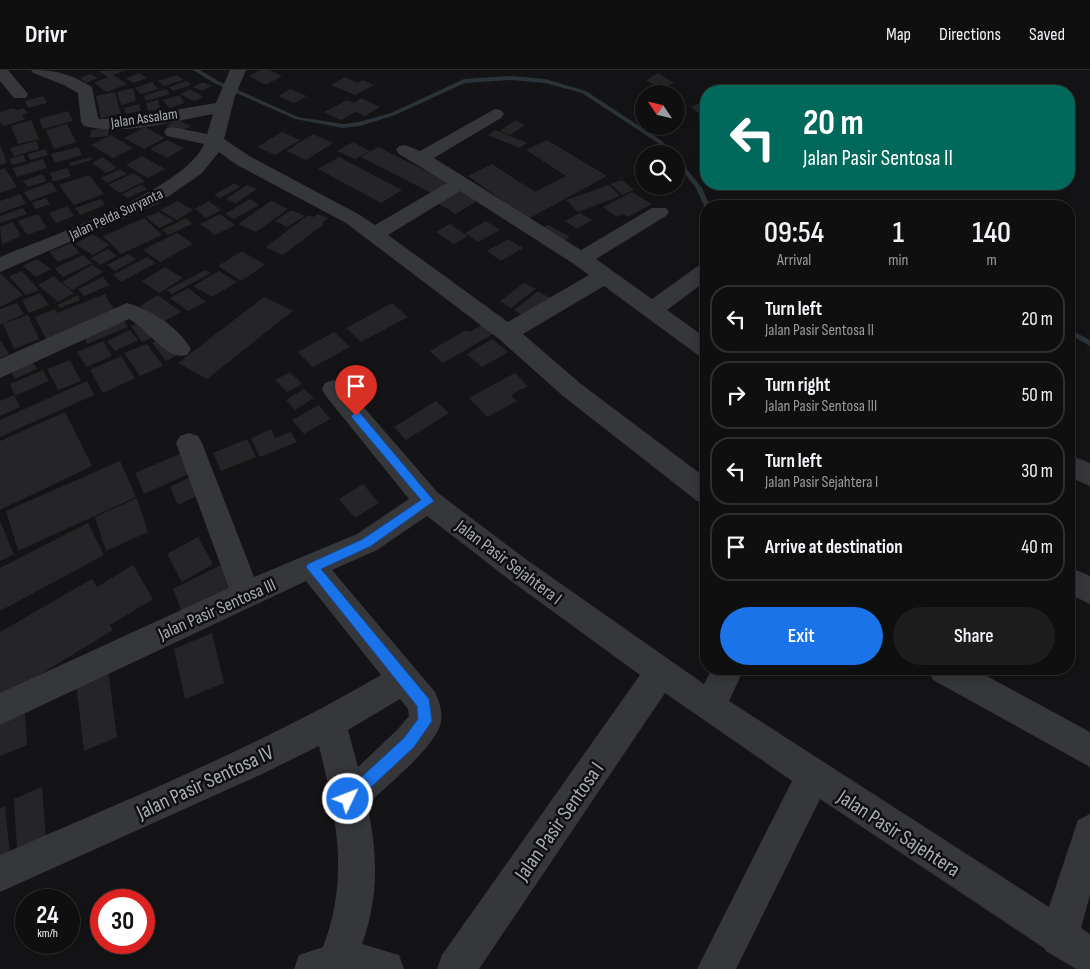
<!DOCTYPE html>
<html lang="en">
<head>
<meta charset="utf-8">
<style>
	:root { --surface:#0f0f10; --page:#1d1d1e; --text:#f1f3f6; --muted:#9b9c9f; --line:#2f2f30; --accent:#1a73e8 }
	body { margin:0; font-family:"Sofia Sans Condensed",sans-serif; background:var(--page); color:var(--text); height:100vh; display:flex; flex-direction:column; font-size:19px; white-space:nowrap }
	* { box-sizing:border-box; margin:0 }
	p { font-size:16px; color:var(--muted) }
	.icon { flex:none; width:28px; height:28px; fill:none; stroke:currentColor; stroke-width:2; stroke-linecap:round; stroke-linejoin:round }
	.map { position:relative; flex:1; overflow:hidden }
	.details { position:absolute; left:700px; top:130px; width:375px; height:475px; display:flex; flex-direction:column; background:var(--surface); border-radius:20px; box-shadow:0 2px 12px #0003,0 0 0 1px var(--line) }
	.details>* { flex:none }
	.banner { position:absolute; left:700px; top:15px; width:375px; height:105px; border-radius:20px; box-shadow:0 2px 12px #0003,0 0 0 1px var(--line); background:#00695c; color:#fff; overflow:hidden }
	.needle { width:32px; rotate:305deg }
	.fabs { position:absolute; left:635px; top:15px; display:grid; gap:10px }
	.fabs a { display:grid; place-items:center; width:50px; height:50px; border-radius:50%; background:var(--surface); box-shadow:0 2px 12px #0003,0 0 0 1px var(--line); font-size:25px }
	.speed { position:absolute; left:15px; top:819px; display:flex; gap:10px; font-size:25px; font-weight:700; text-align:center }
	.speed>* { display:grid; place-content:center; width:65px; height:65px; border-radius:50%; background:var(--surface); box-shadow:0 2px 12px #0003,0 0 0 1px var(--line); line-height:1 }
	.speed small { font-size:12px; font-weight:400 }
	.speed .limit { border:8px solid #d22; background:#fff; color:#111 }
	.pin { position:absolute; display:grid; place-items:center; width:42px; height:42px; color:#fff; margin:-51px -21px; border-radius:50% 50% 50% 0; rotate:-45deg; box-shadow:0 0 5px #0007 }
	.pin .icon { rotate:45deg }
	.me { position:absolute; width:55px; margin:-28px; rotate:47deg; stroke-linejoin:round; filter:drop-shadow(0 0 4px #0008) }
	.turn { display:flex; align-items:center; gap:18px; height:105px; padding:0 20px; font-size:22px }
	.turn .icon { width:65px; height:65px; stroke-width:2.5 }
	.turn b { display:block; font-size:35px; line-height:42px }
	.eta { display:flex; justify-content:space-evenly; align-items:center; height:85px; text-align:center }
	.eta b { font-size:30px; font-weight:600; line-height:35px }
	.primary-button { display:flex; gap:10px; margin-top:auto; padding:10px 20px }
	.primary-button a { flex:1; height:58px; border-radius:30px; background:var(--accent); color:#fff; font-size:20px; font-weight:600; line-height:58px; text-align:center }
	.primary-button a+a { background:var(--page); color:var(--text) }
	ul { padding:0; list-style:none }
	li { display:flex; align-items:center; gap:15px; height:68px; margin:0 10px 8px; padding:0 10px; border:2px solid var(--line); border-radius:20px }
	li div { flex:1 }
	li b { display:block; font-size:19px }
	li em { font-style:normal }
	header { display:flex; align-items:center; gap:30px; box-sizing:border-box; height:70px; padding:0 25px; background:var(--surface); border-bottom:1px solid var(--line) }
	header strong { font-size:24px }
	nav { display:flex; gap:28px; margin-inline-start:auto; font-size:18px }
	.map>svg:first-child { display:block }
	.lines { fill:none; stroke-linecap:round; stroke-linejoin:round }
	.stream { fill:#2c3338; fill-rule:evenodd }
	.building { fill:#252527 }
	.minor { fill:#36373a; fill-rule:evenodd }
	.route { fill:#1a73e8; stroke:#114b97 }
	.labels { text-anchor:middle; stroke-width:5; stroke-linejoin:round; paint-order:stroke }
	.far-street-label { font-size:15px; fill:#a8acb5; stroke:#0f0f11 }
	.street-label { font-size:18px; fill:#a8acb5; stroke:#0f0f11 }
	.near-street-label { font-size:21px; fill:#a8acb5; stroke:#0f0f11 }
</style>
</head>
<body>
<header>
<strong>Drivr</strong>
<nav><a>Map</a><a>Directions</a><a>Saved</a></nav>
</header>
<div class="map">
<svg width="1090" height="899" viewBox="0 0 1090 899">
	<rect width="100%" height="100%" fill="#141416"/>
	<g class="lines">
		<!-- stream -->
		<g class="stream">
			<polygon points="193,0 200,0 218,11 298,47 343,54 359,52 391,43 464,9 511,6 545,9 586,21 662,71 674,84 668,84 658,73 582,23 545,13 511,10 465,13 395,45 360,56 343,58 295,49 214,13"/>
			<polygon points="676,87 678,88 702,118 710,136 706,136 706,138 704,136 696,118 676,93"/>
			<polygon points="1069,259 1090,270 1090,276 1069,264"/>
		</g>
	</g>
	<!-- building -->
	<g class="building">
		<polygon points="125,0 113,5 127,14 107,22 94,13 108,7 98,1"/>
		<polygon points="261,0 269,0 282,6 266,15 249,6"/>
		<polygon points="139,3 147,8 134,13 126,9"/>
		<polygon points="658,3 674,13 664,17 660,13 654,15 646,10"/>
		<polygon points="91,4 98,8 86,13 80,8"/>
		<polygon points="177,5 183,10 164,16 158,11"/>
		<polygon points="345,7 358,13 363,10 374,15 355,25 331,15"/>
		<polygon points="187,11 191,15 173,21 169,17"/>
		<polygon points="152,12 158,19 141,24 135,18"/>
		<polygon points="203,12 212,16 202,21 193,17"/>
		<polygon points="133,18 136,31 121,35 117,22"/>
		<polygon points="166,19 170,24 146,31 143,26"/>
		<polygon points="190,19 203,27 194,31 180,24"/>
		<polygon points="290,19 307,26 294,33 278,26"/>
		<polygon points="115,22 121,44 101,48 96,26"/>
		<polygon points="179,25 185,33 169,38 163,30"/>
		<polygon points="43,26 47,33 28,38 25,31"/>
		<polygon points="361,28 380,37 365,46 356,42 341,50 324,42 347,30 354,33"/>
		<polygon points="158,30 160,39 148,41 146,33"/>
		<polygon points="706,31 706,48 690,37"/>
		<polygon points="139,34 141,41 126,44 124,38"/>
		<polygon points="14,38 16,40 23,38 28,43 22,45 25,49 4,56 0,52 0,42"/>
		<polygon points="68,41 73,51 43,59 39,49"/>
		<polygon points="31,50 39,69 18,74 11,56"/>
		<polygon points="177,50 191,56 179,62 166,56"/>
		<polygon points="515,50 525,55 510,65 500,61"/>
		<polygon points="67,54 76,72 54,79 46,60"/>
		<polygon points="109,57 108,66 90,68 91,60"/>
		<polygon points="145,57 165,68 144,79 124,68"/>
		<polygon points="495,60 527,73 520,78 488,65"/>
		<polygon points="282,62 300,70 275,85 257,77"/>
		<polygon points="313,64 333,73 306,90 286,81"/>
		<polygon points="111,65 133,78 113,88 91,75"/>
		<polygon points="167,70 184,78 167,88 150,79"/>
		<polygon points="547,70 607,106 528,149 468,106 492,94 535,122 566,106 526,80"/>
		<polygon points="36,71 39,79 14,86 10,78"/>
		<polygon points="353,72 370,81 355,89 337,81"/>
		<polygon points="0,74 7,93 0,95"/>
		<polygon points="78,77 82,85 55,93 51,84"/>
		<polygon points="378,77 452,114 435,125 361,87"/>
		<polygon points="46,79 48,85 30,90 28,84"/>
		<polygon points="23,85 26,91 12,95 10,89"/>
		<polygon points="142,86 165,99 148,108 126,95"/>
		<polygon points="91,87 92,90 71,96 69,93"/>
		<polygon points="103,87 117,98 106,103 92,93"/>
		<polygon points="339,87 402,120 381,133 318,99"/>
		<polygon points="43,89 47,98 17,107 13,98"/>
		<polygon points="5,98 17,117 0,123 0,100"/>
		<polygon points="67,98 71,106 53,112 50,103"/>
		<polygon points="120,99 127,104 107,113 101,108"/>
		<polygon points="133,103 145,111 120,123 108,115"/>
		<polygon points="42,104 47,111 28,117 23,111"/>
		<polygon points="89,105 104,124 74,135 59,115"/>
		<polygon points="622,110 634,120 622,125 610,114"/>
		<polygon points="51,112 57,121 30,131 24,122"/>
		<polygon points="235,113 240,117 220,128 214,125"/>
		<polygon points="141,115 147,119 128,128 122,124"/>
		<polygon points="247,115 257,119 236,133 226,129"/>
		<polygon points="609,115 620,126 578,142 566,130"/>
		<polygon points="460,118 480,129 456,144 436,132"/>
		<polygon points="632,122 652,134 628,147 622,144 617,147 603,137"/>
		<polygon points="20,124 26,134 0,143 0,131"/>
		<polygon points="46,128 50,134 36,139 32,133"/>
		<polygon points="101,129 105,135 80,145 75,138"/>
		<polygon points="250,129 259,135 234,149 225,144"/>
		<polygon points="177,131 193,140 177,150 160,140"/>
		<polygon points="209,131 221,140 206,148 195,139"/>
		<polygon points="271,131 288,139 256,162 238,154"/>
		<polygon points="67,136 74,146 56,153 49,143"/>
		<polygon points="23,138 27,144 0,153 0,146"/>
		<polygon points="291,140 305,146 287,157 275,151"/>
		<polygon points="159,142 174,151 159,158 146,147"/>
		<polygon points="580,143 592,150 577,159 565,151"/>
		<polygon points="38,144 47,158 27,165 18,151"/>
		<polygon points="220,144 235,155 215,165 200,154"/>
		<polygon points="318,144 328,148 322,153 324,154 283,185 266,177 308,145 313,147"/>
		<polygon points="144,148 162,165 121,184 103,166"/>
		<polygon points="186,148 192,154 168,165 162,160"/>
		<polygon points="486,151 500,160 478,172 465,163"/>
		<polygon points="13,152 21,166 2,174 0,157"/>
		<polygon points="450,154 468,166 454,174 436,162"/>
		<polygon points="548,155 570,167 562,173 540,160"/>
		<polygon points="177,163 193,174 160,192 143,180"/>
		<polygon points="92,164 110,175 93,185 75,174"/>
		<polygon points="508,169 523,178 501,191 487,181"/>
		<polygon points="71,173 80,183 58,192 49,182"/>
		<polygon points="108,179 117,186 100,195 91,188"/>
		<polygon points="242,181 265,195 241,211 218,196"/>
		<polygon points="128,184 136,189 115,201 107,195"/>
		<polygon points="83,185 92,193 63,207 55,198"/>
		<polygon points="147,187 156,193 121,212 113,205"/>
		<polygon points="37,189 51,199 36,207 23,196"/>
		<polygon points="92,195 103,202 72,220 62,212"/>
		<polygon points="165,197 183,208 159,223 142,211"/>
		<polygon points="205,200 211,203 172,224 167,220"/>
		<polygon points="22,201 39,220 26,225 9,206"/>
		<polygon points="219,201 237,212 212,227 193,216"/>
		<polygon points="0,203 23,225 0,237"/>
		<polygon points="54,206 59,211 74,223 58,232 38,215"/>
		<polygon points="103,207 110,215 84,226 78,219"/>
		<polygon points="524,213 536,219 511,238 500,231"/>
		<polygon points="188,218 206,232 188,241 170,228"/>
		<polygon points="538,221 554,230 529,249 514,240"/>
		<polygon points="40,223 49,235 29,243 22,230"/>
		<polygon points="105,224 116,244 47,271 35,247 55,239 57,243"/>
		<polygon points="78,225 80,230 60,238 57,235"/>
		<polygon points="158,225 181,242 161,253 140,236"/>
		<polygon points="264,227 293,241 207,309 178,293"/>
		<polygon points="17,233 24,244 0,255 0,239"/>
		<polygon points="392,233 408,247 361,272 346,258"/>
		<polygon points="28,245 39,269 14,279 3,254"/>
		<polygon points="122,248 128,257 87,274 84,263"/>
		<polygon points="142,251 156,266 142,272 131,256"/>
		<polygon points="482,255 493,264 443,293 430,281 466,260 469,262"/>
		<polygon points="130,260 138,270 115,281 107,271"/>
		<polygon points="334,262 350,277 313,297 298,282"/>
		<polygon points="160,269 176,286 166,291 152,273"/>
		<polygon points="492,269 508,282 482,297 467,284"/>
		<polygon points="0,270 9,284 0,288"/>
		<polygon points="103,271 112,286 86,297 77,282"/>
		<polygon points="147,274 163,296 140,306 124,283"/>
		<polygon points="121,286 135,308 103,323 90,300"/>
		<polygon points="70,290 81,311 58,320 47,299"/>
		<polygon points="32,291 37,299 15,309 10,299"/>
		<polygon points="43,300 49,311 15,326 10,314"/>
		<polygon points="290,302 302,314 287,322 275,310"/>
		<polygon points="515,303 528,316 511,325 517,331 487,347 469,328"/>
		<polygon points="87,311 94,325 0,367 0,350"/>
		<polygon points="304,319 314,328 295,340 286,330"/>
		<polygon points="14,325 20,337 0,346 0,331"/>
		<polygon points="436,331 449,343 406,370 394,357"/>
		<polygon points="319,335 330,349 304,364 292,350"/>
		<polygon points="65,342 92,396 0,440 0,371"/>
		<polygon points="271,359 275,368 291,362 297,372 260,387 251,368"/>
		<polygon points="247,369 256,387 221,401 213,383"/>
		<polygon points="184,382 193,402 144,424 135,403"/>
		<polygon points="120,391 136,427 18,481 6,441"/>
		<polygon points="196,404 205,422 178,435 170,417"/>
		<polygon points="363,414 379,433 355,448 339,429"/>
		<polygon points="137,428 148,462 106,481 95,447"/>
		<polygon points="0,451 14,484 0,491"/>
		<polygon points="88,453 104,485 0,541 0,498"/>
		<polygon points="198,467 213,494 182,512 167,484"/>
		<polygon points="225,493 243,521 185,550 173,519"/>
		<polygon points="133,495 153,529 110,555 113,560 0,629 0,562 92,509 97,517"/>
		<polygon points="212,563 224,613 185,629 174,579"/>
		<polygon points="108,600 117,667 84,681 76,613"/>
		<polygon points="25,642 27,675 0,686 0,652"/>
		<polygon points="42,717 46,768 17,780 14,729"/>
		<polygon points="5,736 10,783 0,787 0,738"/>
	</g>
	<g class="lines">
		<!-- minor -->
		<g class="minor">
			<polygon points="0,0 8,0 28,24 26,28 14,28 0,11"/>
			<path d="M31 0C57 0 70 4 92 17L98 48 100 49 133 47 216 33 230 0H246L235 26 224 69 251 87 360 145 375 155 447 113 399 84 396 80 399 76 405 75 420 81 495 39 501 40 504 44 501 48 434 88 581 180 652 138H666L669 142 666 146 596 189 652 229 698 196 706 194V211L667 240 706 268V287L698 285 604 216 523 264 581 314 706 408V434L697 431 563 326 499 269 346 153 237 95 219 82 201 104 157 134 0 202V187C48 167 185 120 204 74L167 66 164 62 167 58 173 57 207 64 213 44C172 51 125 66 84 56L81 52 78 23 64 15 33 3ZM460 121 574 194 589 205 508 252 388 165Z"/>
			<path d="M127 233C152 240 177 256 191 279L187 285C166 291 148 259 129 249L0 308V289Z"/>
			<path d="M334 310 343 313 438 423 527 490 704 614 712 599H744L729 631 1049 837 1078 750 1090 744V825L1081 858 1090 864V899H1076L1046 881 1044 878 820 729 736 899H697L792 711 665 623 479 899H437L442 885 640 605 507 508 427 446 377 480 332 500 435 622C439 631 443 642 441 652 436 677 386 716 367 735 378 782 379 828 362 874L399 885 404 899H294L299 885 323 877C350 806 336 747 319 676L260 705 0 822V785C129 729 260 676 381 605L306 511 0 655V623L229 518 176 373 180 366 189 363 198 366 202 373 254 507 357 464 409 429 325 325 322 319 325 313ZM400 629 408 639 409 646 397 660 358 697 348 660Z"/>
			<polygon points="1069,385 1090,393 1090,416 1069,407"/>
			<polygon points="1069,497 1090,506 1090,534 1069,524"/>
			<polygon points="928,599 974,599 1090,662 1090,697 933,610"/>
		</g>
	</g>
	<!-- route -->
	<polygon class="route" points="356,342 360,343 434,431 371,476 321,499 429,629 432,651 414,677 353,734 348,736 343,734 341,729 343,724 404,668 418,649 417,636 306,497 308,494 363,469 421,430 353,349 351,346"/>
	<g class="labels">
		<!-- far-street labels -->
		<g class="far-street-label">
			<text transform="translate(144 48) rotate(-8)" y="5">Jalan Assalam</text>
			<text transform="translate(116 144) rotate(-25)" y="5">Jalan Pelda Suryanta</text>
		</g>
		<!-- street labels -->
		<g class="street-label">
			<text transform="translate(509 492) rotate(37)" y="6">Jalan Pasir Sejahtera I</text>
			<text transform="translate(217 539) rotate(-24)" y="6">Jalan Pasir Sentosa III</text>
		</g>
		<!-- near-street labels -->
		<g class="near-street-label">
			<text transform="translate(205 712) rotate(-25)" y="7">Jalan Pasir Sentosa IV</text>
			<text transform="translate(559 751) rotate(-55)" y="7">Jalan Pasir Sentosa I</text>
			<text transform="translate(899 763) rotate(33)" y="7">Jalan Pasir Sajehtera</text>
		</g>
	</g>
</svg>
<div class="fabs">
<a><svg class="needle" viewBox="-14 -14 28 28"><path d="M0-13l5 13h-10z" fill="#e53935"/><path d="M0 13l5-13h-10z" fill="#9b9c9f"/></svg></a>
<a><svg class="icon" aria-label="search" viewBox="0 0 24 24"><circle cx="10" cy="10" r="6"/><path d="M15 15l6 6"/></svg></a>
</div>
<div class="speed"><div>24<small>km/h</small></div><div class="limit">30</div></div>
<div class="pin" style="left:356px;top:346px;background:#d93025"><svg class="icon" aria-label="arrive" viewBox="0 0 24 24"><path d="M6 21V4h12l-3 4 3 4H6"/></svg></div>
<svg class="me" style="left:348px;top:729px" viewBox="-20 -20 40 40"><circle r="17" fill="#1a73e8" stroke="#fff" stroke-width="3"/><path d="M0-11L8 9 0 5-8 9z" fill="#fff"/></svg>
<div class="banner">
<div class="turn"><svg class="icon" aria-label="left" viewBox="0 0 24 24"><path d="M17 20v-9H6M10 6l-5 5 5 5"/></svg><div><b>20 m</b>Jalan Pasir Sentosa II</div></div>
</div>
<section class="details">
<div class="eta">
<div><b>09:54</b><p>Arrival</p></div>
<div><b>1</b><p>min</p></div>
<div><b>140</b><p>m</p></div>
</div>
<ul>
<li><svg class="icon" aria-label="left" viewBox="0 0 24 24"><path d="M17 20v-9H6M10 6l-5 5 5 5"/></svg><div><b>Turn left</b><p>Jalan Pasir Sentosa II</p></div><em>20 m</em></li>
<li><svg class="icon" aria-label="right" viewBox="0 0 24 24"><path d="M7 20v-9h11M14 6l5 5-5 5"/></svg><div><b>Turn right</b><p>Jalan Pasir Sentosa III</p></div><em>50 m</em></li>
<li><svg class="icon" aria-label="left" viewBox="0 0 24 24"><path d="M17 20v-9H6M10 6l-5 5 5 5"/></svg><div><b>Turn left</b><p>Jalan Pasir Sejahtera I</p></div><em>30 m</em></li>
<li><svg class="icon" aria-label="arrive" viewBox="0 0 24 24"><path d="M6 21V4h12l-3 4 3 4H6"/></svg><div><b>Arrive at destination</b></div><em>40 m</em></li>
</ul>
<div class="primary-button"><a>Exit</a><a>Share</a></div>
</section>
</div>
</body>
</html>
